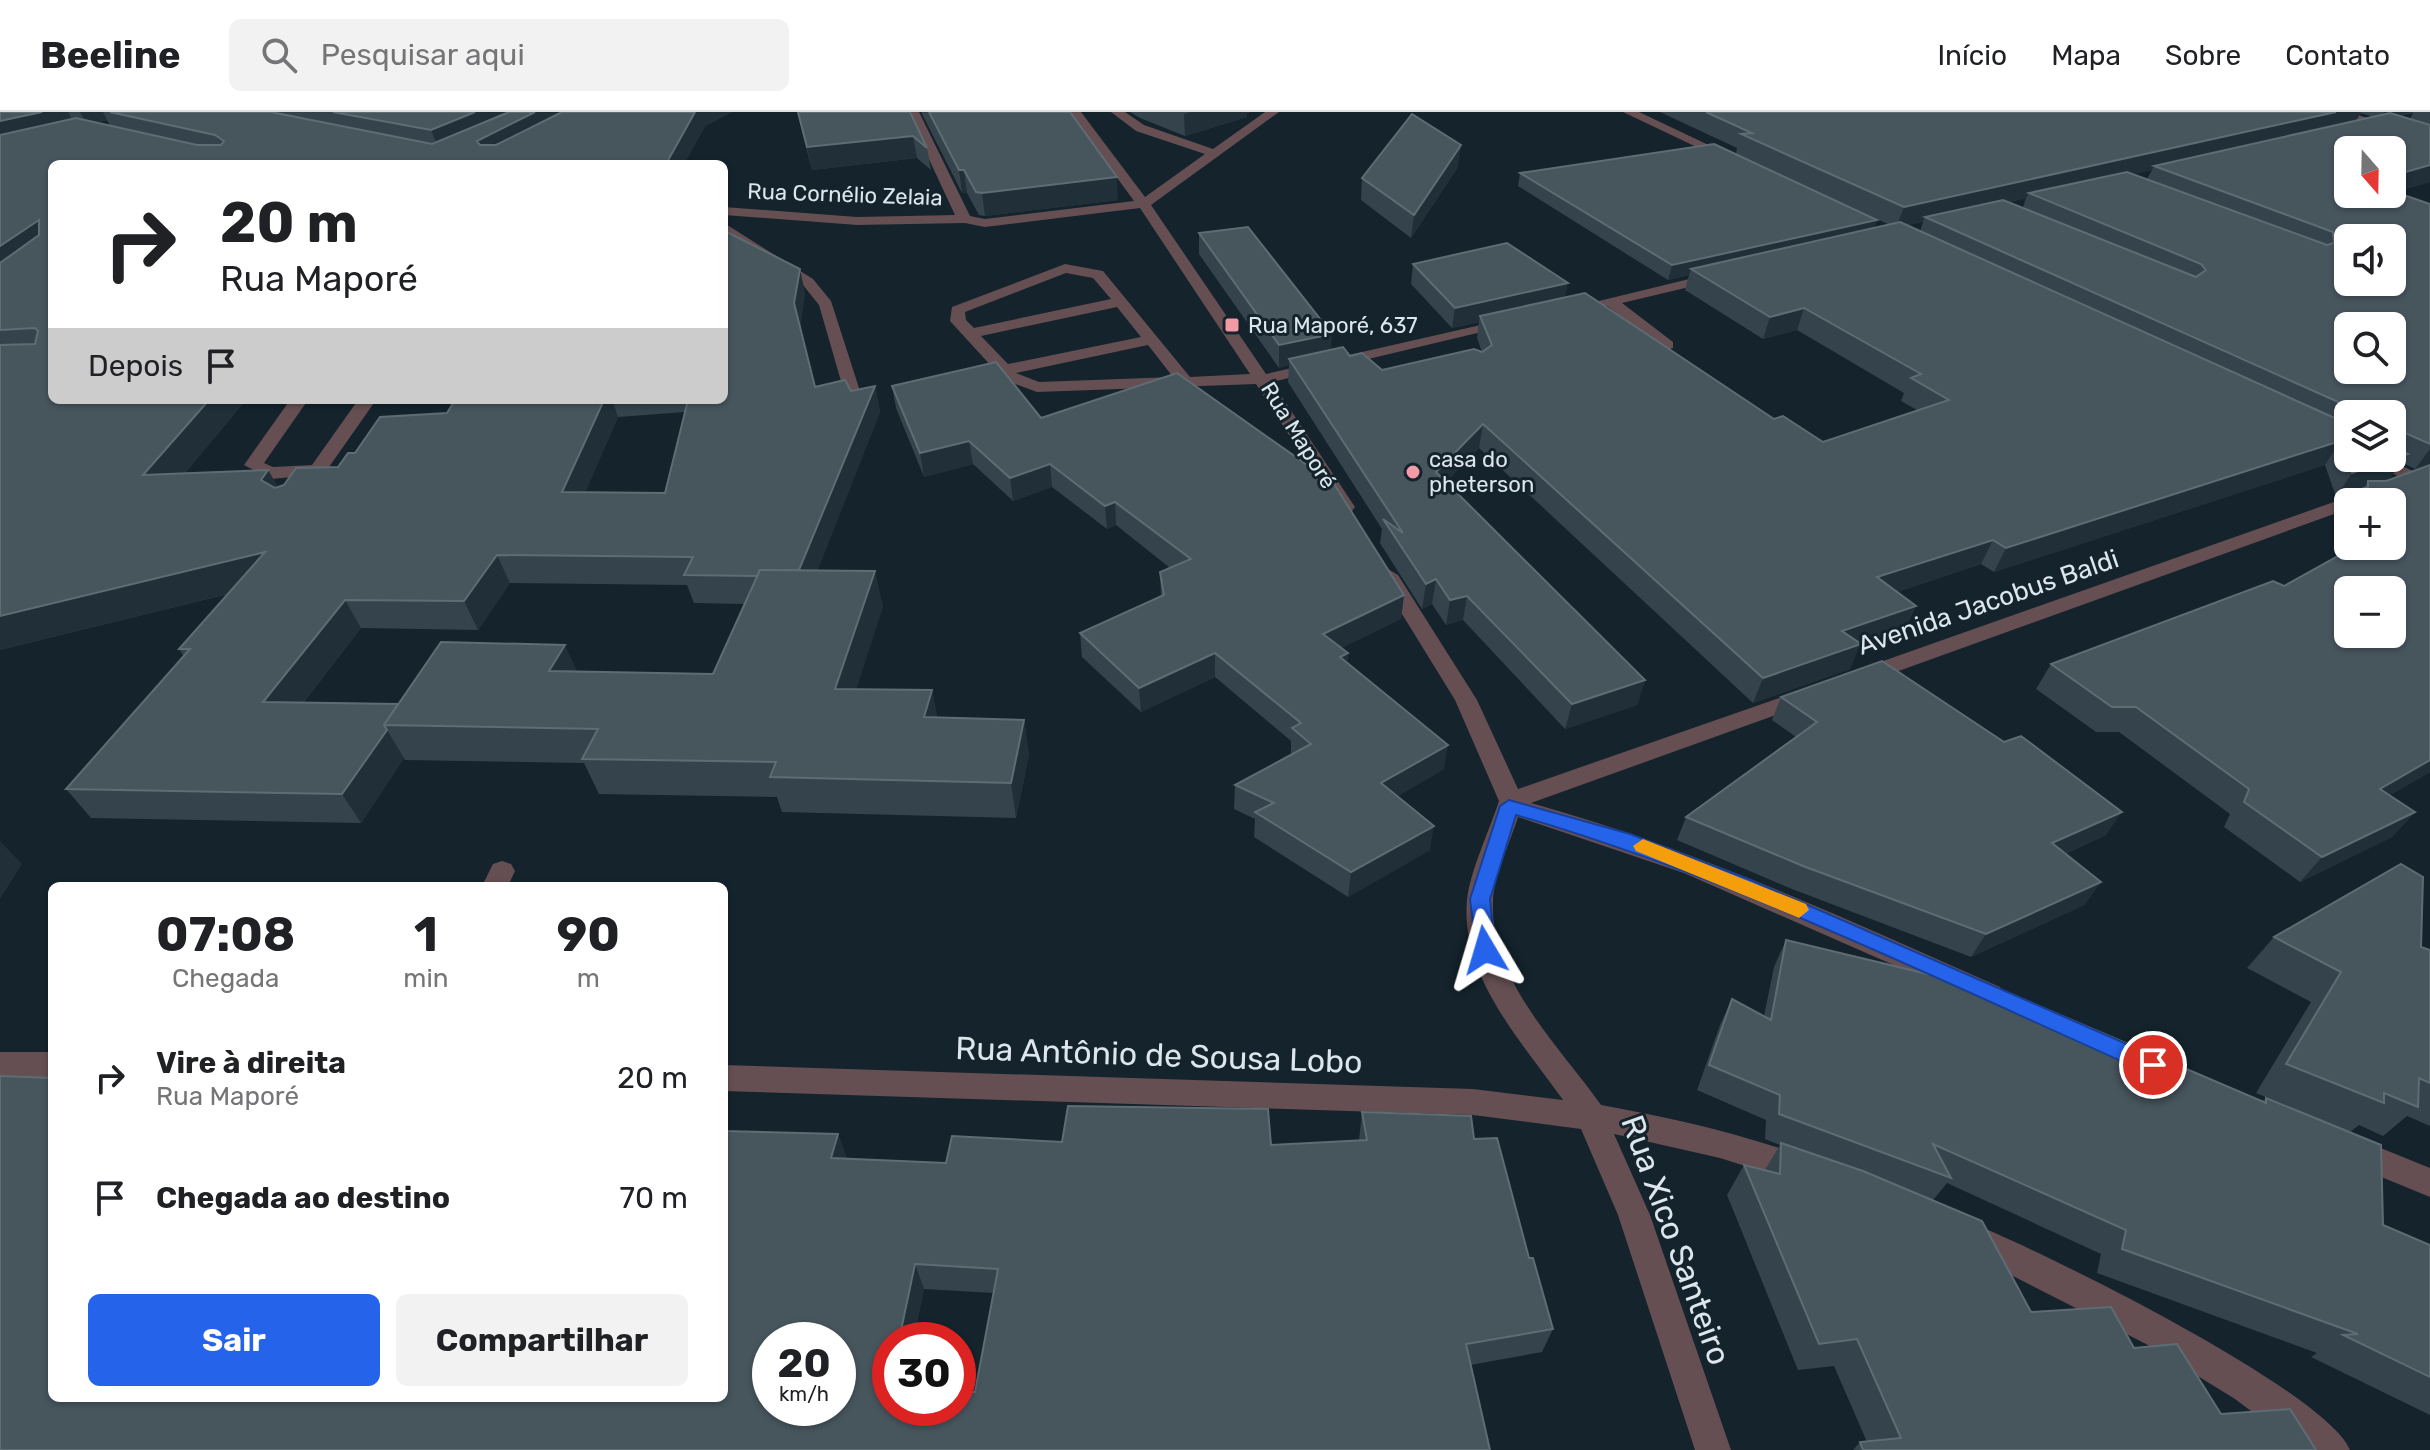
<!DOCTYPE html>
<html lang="pt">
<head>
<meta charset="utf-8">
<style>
	:root { --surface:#fff; --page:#f2f2f2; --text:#202124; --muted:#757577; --line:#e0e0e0; --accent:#2563eb }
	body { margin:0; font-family:Rubik,sans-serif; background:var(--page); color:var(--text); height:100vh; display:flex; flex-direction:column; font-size:30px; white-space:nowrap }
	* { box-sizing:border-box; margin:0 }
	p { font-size:26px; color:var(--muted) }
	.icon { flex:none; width:44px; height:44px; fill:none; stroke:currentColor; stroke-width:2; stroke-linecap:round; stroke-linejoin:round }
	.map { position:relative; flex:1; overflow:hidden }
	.side { position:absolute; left:48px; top:770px; width:680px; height:520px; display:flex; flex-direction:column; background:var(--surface); border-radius:12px; box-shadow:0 2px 6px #0004 }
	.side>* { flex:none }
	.banner { position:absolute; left:48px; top:48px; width:680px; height:244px; border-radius:12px; box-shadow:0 2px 6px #0004; background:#fff; color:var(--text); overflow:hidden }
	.needle { width:52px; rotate:160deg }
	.fabs { position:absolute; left:2334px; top:24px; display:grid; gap:16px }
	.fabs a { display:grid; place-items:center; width:72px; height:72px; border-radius:12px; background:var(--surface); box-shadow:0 2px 6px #0004; font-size:40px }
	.speed { position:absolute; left:752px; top:1210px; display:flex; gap:16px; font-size:40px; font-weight:700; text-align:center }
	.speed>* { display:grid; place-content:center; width:104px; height:104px; border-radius:50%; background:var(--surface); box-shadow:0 2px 6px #0004; line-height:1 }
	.speed small { font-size:20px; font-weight:400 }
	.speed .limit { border:12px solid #d22; background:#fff; color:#111 }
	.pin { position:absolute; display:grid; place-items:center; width:68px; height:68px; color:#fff; margin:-34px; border:4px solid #fff; border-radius:50%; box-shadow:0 2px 8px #0007 }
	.me { position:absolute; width:88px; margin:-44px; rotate:353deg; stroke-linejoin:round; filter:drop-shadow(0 0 6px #0008) }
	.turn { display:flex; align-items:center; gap:28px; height:168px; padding:0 40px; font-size:36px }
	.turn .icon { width:104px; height:104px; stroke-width:2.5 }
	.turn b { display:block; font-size:56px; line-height:68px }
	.then { display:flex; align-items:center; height:76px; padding:0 40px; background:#0003; gap:16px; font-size:30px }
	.eta { display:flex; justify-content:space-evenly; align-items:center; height:136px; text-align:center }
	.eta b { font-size:48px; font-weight:700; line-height:56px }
	.cta { display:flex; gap:16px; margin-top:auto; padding:16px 40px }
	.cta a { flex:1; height:92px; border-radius:12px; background:var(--accent); color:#fff; font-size:32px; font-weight:700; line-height:92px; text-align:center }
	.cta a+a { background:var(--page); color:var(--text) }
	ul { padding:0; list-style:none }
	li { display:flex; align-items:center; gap:24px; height:120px; padding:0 40px }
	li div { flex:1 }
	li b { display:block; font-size:30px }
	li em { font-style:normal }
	header { display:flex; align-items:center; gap:48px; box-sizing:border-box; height:112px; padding:0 40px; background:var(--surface); border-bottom:2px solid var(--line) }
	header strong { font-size:38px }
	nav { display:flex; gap:44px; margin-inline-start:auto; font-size:28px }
	.search { width:560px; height:72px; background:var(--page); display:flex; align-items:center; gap:20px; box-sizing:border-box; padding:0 28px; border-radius:12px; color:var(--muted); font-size:30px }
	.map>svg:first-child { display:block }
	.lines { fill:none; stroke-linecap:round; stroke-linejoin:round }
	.minor { fill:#654f52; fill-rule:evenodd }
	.wall { fill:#35434c; fill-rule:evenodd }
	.shaded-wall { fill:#202f38 }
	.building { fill:#47555d; stroke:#5e6c74; stroke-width:2; fill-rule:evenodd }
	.route { fill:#2563eb; stroke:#184099; stroke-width:2 }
	.slow { fill:#f59e0b }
	.poi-dot { fill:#f39aa7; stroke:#14232c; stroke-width:3 }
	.labels { text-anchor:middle; stroke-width:6; stroke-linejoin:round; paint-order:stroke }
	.far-street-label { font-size:22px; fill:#dce6ec; stroke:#14232c }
	.far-poi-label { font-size:22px; fill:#dce6ec; stroke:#14232c; text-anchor:start }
	.street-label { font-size:26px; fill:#dce6ec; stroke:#14232c }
	.near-street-label { font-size:32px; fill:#dce6ec; stroke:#14232c }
</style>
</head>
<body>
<header>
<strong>Beeline</strong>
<div class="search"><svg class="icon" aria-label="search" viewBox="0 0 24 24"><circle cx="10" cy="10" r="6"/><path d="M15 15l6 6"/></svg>Pesquisar aqui</div>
<nav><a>Início</a><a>Mapa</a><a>Sobre</a><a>Contato</a></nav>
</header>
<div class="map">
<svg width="2430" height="1338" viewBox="0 0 2430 1338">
	<rect width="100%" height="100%" fill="#14232c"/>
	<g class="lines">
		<!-- minor -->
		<g class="minor">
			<path d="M907 0H919L970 104 985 107 1134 89 1069 0H1081L1145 85 1205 42 1136 19 1111 0H1125L1144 13 1213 37 1265 0H1279L1151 93 1266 262 1507 207 1515 212 1272 270 1355 395 1352 399H1338L1256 272 1037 280 1004 268 950 209 952 195 1065 152 1103 159 1190 265 1250 262 1140 96 985 115 965 111 857 113 724 103V95L857 105 955 103ZM1066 161 1093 166 1111 187 974 216 966 208 965 200ZM1117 195 1141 225 1008 252 981 224ZM1148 233 1173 265 1039 270 1016 261Z"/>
			<polygon points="1623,0 1639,0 1736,46 1726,49"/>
			<polygon points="2329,0 2348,0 2430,25 2430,33"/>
			<polygon points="724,111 813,167 831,189 859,276 857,280 851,281 843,276 819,193 803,173 724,121"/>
			<polygon points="1718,160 1725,164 1723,167 1622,191 1673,230 1673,236 1667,238 1607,194 1570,203 1562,198"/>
			<polygon points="290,288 308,288 264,351 273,355 312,353 358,288 376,288 315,375 308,377 299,371 303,364 271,367 244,353"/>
			<polygon points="2361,346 2385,346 2430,367 2430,380"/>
			<polygon points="2348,385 2357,390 2348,390 2348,397 1868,570 1860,572 1849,565 1852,560"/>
			<path d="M1388 457 1398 463 1477 588 1518 677 1799 579H1815L1818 584 1815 589 1531 691C1693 736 1846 807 2000 875L2004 883 2000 891 1990 894 1980 891 1684 761 1518 705C1510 731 1494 762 1493 789 1490 869 1558 932 1601 993 1673 1006 1744 1022 1813 1048L1818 1058 1813 1068 1802 1072 1720 1046 1614 1022 1650 1103 1731 1338H1695L1618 1103 1581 1017 1473 1003 724 979V953L1473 977 1563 988C1522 930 1460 864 1467 788 1470 759 1490 717 1499 689L1455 588 1378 463Z"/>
			<polygon points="502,749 511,752 515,759 508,774 482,774 493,752"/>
			<rect x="0" y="940" width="52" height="26"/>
			<polygon points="2351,1024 2430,1056 2430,1085 2340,1048 2336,1038 2340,1028"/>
			<path d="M1969 1110C2038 1137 2325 1278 2350 1338H2303L2235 1287 2146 1232 1958 1136 1953 1125 1958 1114Z"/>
		</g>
	</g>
	<!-- wall -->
	<g class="wall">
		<path d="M0 0H732L705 14 684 52H52L246 288 185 361 268 358 278 375 338 355 355 341 447 301 455 288H724L805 181 800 215 815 275 851 279 875 274 880 300 817 459 883 494 856 577 932 578 937 605 1024 608 1029 643 1016 706 782 700 777 685 599 682 584 651 405 648 404 646 361 711 91 706 66 677 184 545 179 537 228 482 0 538ZM107 8 110 14 97 11ZM685 300 665 381 585 380 618 305ZM510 471 687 473 694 491 744 492 713 562 577 560 398 592 304 590 361 516 478 518Z"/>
		<polygon points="797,0 910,0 927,36 931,58 917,46 812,58"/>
		<polygon points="921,0 1070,0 1118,88 985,104 979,103 967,81 962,81"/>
		<polygon points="1130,0 1250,0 1247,1 1247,5 1185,24 1140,6"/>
		<path d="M1660 0H2430V70L2394 80 2430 92V352L2415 357 2401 350 2391 365 2381 369H2386L2430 353V660L2390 683 2415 700 2392 725 2300 770 2224 715 2230 702 2119 620H2096L2036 577 2051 552 2284 474 2392 434V390H2351L2359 378 2364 375 2336 385 2325 353 1994 460 1981 452 1897 480 1916 494 1904 519 1859 534 1850 557 1753 591 1479 336 1446 370 1645 568 1637 593 1565 617 1463 508 1446 513 1432 492 1422 497 1380 431 1382 417 1288 270 1289 253 1279 256 1199 142V121L1331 238 1382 258 1482 240 1477 226 1479 210 1452 216 1411 172 1413 152 1565 185 1774 307 1823 330 1917 298 1901 289 1904 281 1797 218 1763 227 1685 178 1689 163 1668 168 1518 74 1520 61 1877 108 1874 116 1890 113 1736 42 1737 36ZM2361 1 2373 5 2356 9ZM2413 1 2410 7 2398 4ZM2152 58 2147 67 2133 62ZM2026 86 2023 95 2010 90ZM1923 110 1920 119 1907 113ZM2348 302H2392V346H2348Z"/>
		<polygon points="1458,55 1411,126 1361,88 1362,66"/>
		<polygon points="892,274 1041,306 1404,483 1401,507 1341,536 1348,541 1347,551 1444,657 1398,684 1430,738 1348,785 1254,725 1255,707 1234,697 1235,673 1292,642 1291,641 1291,629 1215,565 1141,600 1082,545 1080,521 1161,485 1160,460 1170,456 1116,413 1107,417 1052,375 1013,389 973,352 924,365 896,296"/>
		<polygon points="2348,394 2348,421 2342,402"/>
		<polygon points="1781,585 2106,723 2065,742 2101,770 2084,793 1971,845 1792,777 1677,728 1686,705 1796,625 1772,608"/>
		<polygon points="2274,825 2421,835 2430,838 2430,1014 2407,1004 2383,1024 2359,1013 2350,1020 2256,981 2311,890 2247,856"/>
		<polygon points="1786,828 2263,989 2266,986 2383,1113 2430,1133 2430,1303 2311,1245 2317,1241 2097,1161 2101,1142 1947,1071 1933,1088 2031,1200 2134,1236 2221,1302 2316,1338 1853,1338 1860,1330 1867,1330 1834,1254 1798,1258 1727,1083 1744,1053 1765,1058 1780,1033 1765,1027 1766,1008 1697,978 1720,913 1732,887 1764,904 1774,855"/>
		<path d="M0 964 52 966V1286H724V1019L838 1022 847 1047 946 1051 952 1024 1062 1030 1068 994 1268 997 1271 1033 1359 1028 1362 1000 1471 1004 1474 1027 1497 1026 1529 1146H1533L1553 1217 1542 1240 1470 1253 1490 1338H0ZM924 1177 994 1181 975 1280H958V1296H890V1228H913ZM770 1228H838V1296H770Z"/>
	</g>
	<!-- shaded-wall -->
	<g class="shaded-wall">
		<polygon points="42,0 68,0 74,11 0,34 0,9"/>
		<polygon points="80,0 103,0 107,8 88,14"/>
		<polygon points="475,0 584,0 485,51 440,40 431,18"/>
		<polygon points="695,0 732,0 705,14 684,52 666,52"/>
		<polygon points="1191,0 1250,0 1247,1 1247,5 1185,24 1184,2"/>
		<polygon points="2336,0 2361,0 2354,12 2154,54 2152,58 2036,84 2029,81 2026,86 1931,108 1925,105 1923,110 1896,116 1904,95"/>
		<polygon points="2384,0 2414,0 2380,7"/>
		<polygon points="913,24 917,46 812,58 807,35"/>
		<polygon points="1461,33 1458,55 1411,126 1414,103"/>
		<polygon points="2430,53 2430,70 2392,80 2392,64"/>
		<polygon points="959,58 964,58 967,81 962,81"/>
		<polygon points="1117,65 1118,88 985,104 982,81"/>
		<polygon points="39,108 52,128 0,168 0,134"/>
		<polygon points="1877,108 1872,122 1691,157 1689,163 1668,168 1672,153"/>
		<polygon points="800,157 805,181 800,216 794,191"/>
		<polygon points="1568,171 1564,191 1480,204 1479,210 1452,216 1455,196"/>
		<polygon points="1804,196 1797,218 1763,227 1770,205"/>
		<polygon points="1332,222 1331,244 1289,247 1289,253 1279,256 1279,233"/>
		<polygon points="875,274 880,300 804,493 796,465"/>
		<polygon points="209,288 246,288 161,390 143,363"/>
		<polygon points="604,288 612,288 618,305 574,407 562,380"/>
		<polygon points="1483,312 1479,336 1432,384 1436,360"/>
		<polygon points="969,329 973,352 924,365 920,341"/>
		<polygon points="2340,329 2325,353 1994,460 2006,436"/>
		<polygon points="2430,337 2430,352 2415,357"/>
		<polygon points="2408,342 2391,365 2368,374 2368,369 2364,375 2336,385 2352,361"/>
		<polygon points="1050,352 1052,375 1013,389 1010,366"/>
		<polygon points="268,358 284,385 261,368"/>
		<polygon points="1115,390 1116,413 1107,417 1105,394"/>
		<polygon points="1993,428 1981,452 1866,490 1877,465"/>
		<polygon points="265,440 283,468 0,538 0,504"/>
		<polygon points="497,443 510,471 478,518 464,489"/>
		<polygon points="875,459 883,494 845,612 835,577"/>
		<polygon points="1436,467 1432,492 1422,497 1426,472"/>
		<polygon points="1404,483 1401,507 1321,546 1323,522"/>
		<polygon points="1467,484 1463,508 1446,513 1450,488"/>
		<polygon points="345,488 361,516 282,618 263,590"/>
		<polygon points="1916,494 1904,519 1859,534 1850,557 1753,591 1763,566 1842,519"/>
		<polygon points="565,533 581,568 549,559"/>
		<polygon points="1215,541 1215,565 1141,600 1139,576"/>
		<polygon points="1348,541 1346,566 1340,545"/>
		<polygon points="1645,568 1637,593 1565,617 1572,592"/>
		<polygon points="932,578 939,613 924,605"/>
		<polygon points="1024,608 1029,643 1016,706 1011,671"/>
		<polygon points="387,618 404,646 361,711 342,682"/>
		<polygon points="1448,633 1444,657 1378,696 1381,671"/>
		<polygon points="2430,648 2430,660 2357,702 2380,677"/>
		<polygon points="2122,700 2106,723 2037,754 2052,731"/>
		<polygon points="2415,700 2392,725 2300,770 2322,745"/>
		<polygon points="1434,714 1430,738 1348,785 1351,760"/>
		<polygon points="0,729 22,752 0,787"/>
		<polygon points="2101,770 2084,793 1971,845 1986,822"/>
		<polygon points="838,1022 848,1049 831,1046"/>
		<polygon points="915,1152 924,1177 913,1228 899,1228"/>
	</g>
	<!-- building -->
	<g class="building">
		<polygon points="0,0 42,0 0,9"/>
		<polygon points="110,0 271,0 432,32 509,0 535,0 477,29 480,33 496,33 562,0 695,0 666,52 52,52 52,288 209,288 143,363 268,358 261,368 275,376 284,373 296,356 338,355 348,341 355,341 380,305 447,301 455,288 604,288 562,380 665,381 688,288 724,288 724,120 727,120 800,157 794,191 815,275 845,268 851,279 875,274 799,458 760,458 757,464 684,463 693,445 497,443 464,489 345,488 263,590 398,592 384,613 387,618 342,682 66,677 190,537 179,537 265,440 0,504 0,233 35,232 38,219 35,216 0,218 0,151 39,123 39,108 0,134 0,23 76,6 197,33 221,33 224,29 215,23"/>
		<polygon points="333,0 475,0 431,18"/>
		<polygon points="798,0 910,0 927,36 913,24 807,35"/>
		<polygon points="929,0 1070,0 1117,65 982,81 976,80 964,58 959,58"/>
		<polygon points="1706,0 2336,0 1904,95 1741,22 1752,21"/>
		<path d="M2390 1 2430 13V53L2392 64V38H2348V82H2392V79L2430 92V332L2403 320H2392V302H2365L1925 105 2003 88 2196 165 2206 158 2201 152 2029 81 2127 60 2327 133 2334 131 2333 120 2154 54ZM2348 126H2392V170H2348ZM2348 214H2392V258H2348Z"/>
		<polygon points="1412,2 1461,33 1414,103 1362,66"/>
		<polygon points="1714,32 1877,108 1672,153 1520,61"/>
		<polygon points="1900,110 2348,312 2348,346 2392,346 2392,333 2408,342 2352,361 2340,329 2006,436 1993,428 1877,465 1916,494 1842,519 1861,532 1763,566 1483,312 1436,360 1645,568 1572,592 1467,484 1450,488 1436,467 1426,472 1383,407 1403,421 1289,247 1343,235 1350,244 1362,241 1382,258 1474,237 1482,240 1492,233 1480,204 1585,181 1774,307 1783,304 1823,330 1949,288 1911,266 1921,262 1804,196 1770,205 1691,157"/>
		<polygon points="1248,115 1332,222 1279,233 1199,121"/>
		<polygon points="1507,131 1568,171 1455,196 1413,152"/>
		<polygon points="996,250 1041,306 1177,261 1334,372 1404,483 1323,522 1348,541 1340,545 1448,633 1381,671 1434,714 1351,760 1255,700 1274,691 1235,673 1311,632 1292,616 1301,611 1215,541 1139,576 1080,521 1164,483 1160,460 1191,447 1115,390 1105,394 1050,352 1010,366 969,329 920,341 892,274"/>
		<path d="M2430 353V648L2380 677 2415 700 2322 745 2244 690 2249 677 2136 595H2112L2051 552 2273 469 2284 474 2356 434H2392V414L2394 413 2392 412V390H2363L2359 378 2368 375V369H2386ZM2348 478H2392V522H2348Z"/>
		<polygon points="760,458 875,459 835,577 932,578 924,605 1024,608 1011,671 770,665 776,650 582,647 598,617 384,613 441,530 565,533 549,559 713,562"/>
		<polygon points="1882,549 2004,630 2021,624 2122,700 2052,731 2101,770 1986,822 1803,754 1686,705 1817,610 1781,585"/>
		<polygon points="2401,752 2423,765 2421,835 2430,838 2430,971 2419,966 2418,995 2384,981 2384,991 2286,952 2341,860 2274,825"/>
		<polygon points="1786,828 2011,882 2266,991 2266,986 2381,1033 2383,1113 2430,1133 2430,1265 2343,1223 2358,1222 2122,1137 2126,1118 1933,1032 1951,1066 1779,1002 1780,983 1709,953 1732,887 1771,908"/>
		<path d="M0 964 52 966V1286H724V1019L838 1022 831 1046 946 1051 952 1024 1062 1030 1068 994 1268 997 1271 1033 1367 1028 1362 1000 1471 1004 1474 1027 1497 1026 1529 1146H1533L1553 1217 1466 1232 1490 1338H0ZM915 1152 998 1157 975 1280H958V1296H890V1279H887L890 1267V1228H899ZM770 1228H838V1296H770Z"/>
		<polygon points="1781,1031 1863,1059 1982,1109 2031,1200 2111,1195 2134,1236 2177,1232 2221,1302 2290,1297 2316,1338 1863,1338 1860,1330 1901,1326 1857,1227 1819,1232 1744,1053 1780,1062"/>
	</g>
	<!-- route -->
	<path class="route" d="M1509 688 1630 722 1748 767 2161 947 2164 953 2161 960H2146C1938 868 1734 766 1516 703L1490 787 1495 838 1492 843H1477L1470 787 1500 694Z"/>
	<!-- slow -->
	<polygon class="slow" points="1643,727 1806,792 1809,798 1799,806 1792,803 1636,739 1633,734"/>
	<!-- markers -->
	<g class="poi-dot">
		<rect x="1224" y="205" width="16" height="16" rx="4"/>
		<circle cx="1413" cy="360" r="8"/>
	</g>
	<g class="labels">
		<!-- far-street labels -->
		<g class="far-street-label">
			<text transform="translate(845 82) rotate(2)" y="8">Rua Cornélio Zelaia</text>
			<text transform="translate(1299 323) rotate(58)" y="8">Rua Maporé</text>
		</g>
		<!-- far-poi labels -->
		<g class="far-poi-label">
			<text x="1248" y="221">Rua Maporé, 637</text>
			<text x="1429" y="355">casa do<tspan x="1429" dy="25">pheterson</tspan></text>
		</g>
		<!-- street labels -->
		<g class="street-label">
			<text transform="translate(1988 490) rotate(-19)" y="9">Avenida Jacobus Baldi</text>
		</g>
		<!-- near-street labels -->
		<g class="near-street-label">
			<text transform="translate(1159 943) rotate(2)" y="11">Rua Antônio de Sousa Lobo</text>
			<text transform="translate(1676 1128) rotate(70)" y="11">Rua Xico Santeiro</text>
		</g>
	</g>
</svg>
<div class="fabs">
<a><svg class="needle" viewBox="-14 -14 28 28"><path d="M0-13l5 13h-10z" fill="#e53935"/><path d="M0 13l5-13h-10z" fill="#757577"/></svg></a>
<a><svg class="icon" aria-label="sound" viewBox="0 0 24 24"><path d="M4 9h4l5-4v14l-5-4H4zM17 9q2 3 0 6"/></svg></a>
<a><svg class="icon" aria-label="search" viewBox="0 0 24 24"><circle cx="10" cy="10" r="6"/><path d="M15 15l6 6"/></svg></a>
<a><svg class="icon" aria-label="layers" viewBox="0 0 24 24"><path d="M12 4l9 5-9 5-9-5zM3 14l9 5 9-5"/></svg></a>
<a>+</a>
<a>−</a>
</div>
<div class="speed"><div>20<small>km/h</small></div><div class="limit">30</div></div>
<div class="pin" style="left:2153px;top:953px;background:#d93025"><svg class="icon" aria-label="arrive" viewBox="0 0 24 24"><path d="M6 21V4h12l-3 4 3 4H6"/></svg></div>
<svg class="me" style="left:1485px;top:838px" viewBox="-20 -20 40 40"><path d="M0-17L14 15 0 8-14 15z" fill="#2563eb" stroke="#fff" stroke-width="4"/></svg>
<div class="banner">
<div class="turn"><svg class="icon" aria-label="right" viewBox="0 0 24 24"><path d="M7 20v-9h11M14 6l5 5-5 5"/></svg><div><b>20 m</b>Rua Maporé</div></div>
<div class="then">Depois<svg class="icon" aria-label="arrive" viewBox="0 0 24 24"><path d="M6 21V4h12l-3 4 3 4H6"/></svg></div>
</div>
<section class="side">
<div class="eta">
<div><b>07:08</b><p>Chegada</p></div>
<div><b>1</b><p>min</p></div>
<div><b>90</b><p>m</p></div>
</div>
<ul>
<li><svg class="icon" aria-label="right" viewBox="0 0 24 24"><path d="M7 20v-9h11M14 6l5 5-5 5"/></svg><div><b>Vire à direita</b><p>Rua Maporé</p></div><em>20 m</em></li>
<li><svg class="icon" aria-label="arrive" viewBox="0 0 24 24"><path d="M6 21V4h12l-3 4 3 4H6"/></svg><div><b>Chegada ao destino</b></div><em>70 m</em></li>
</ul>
<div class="cta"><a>Sair</a><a>Compartilhar</a></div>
</section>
</div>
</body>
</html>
